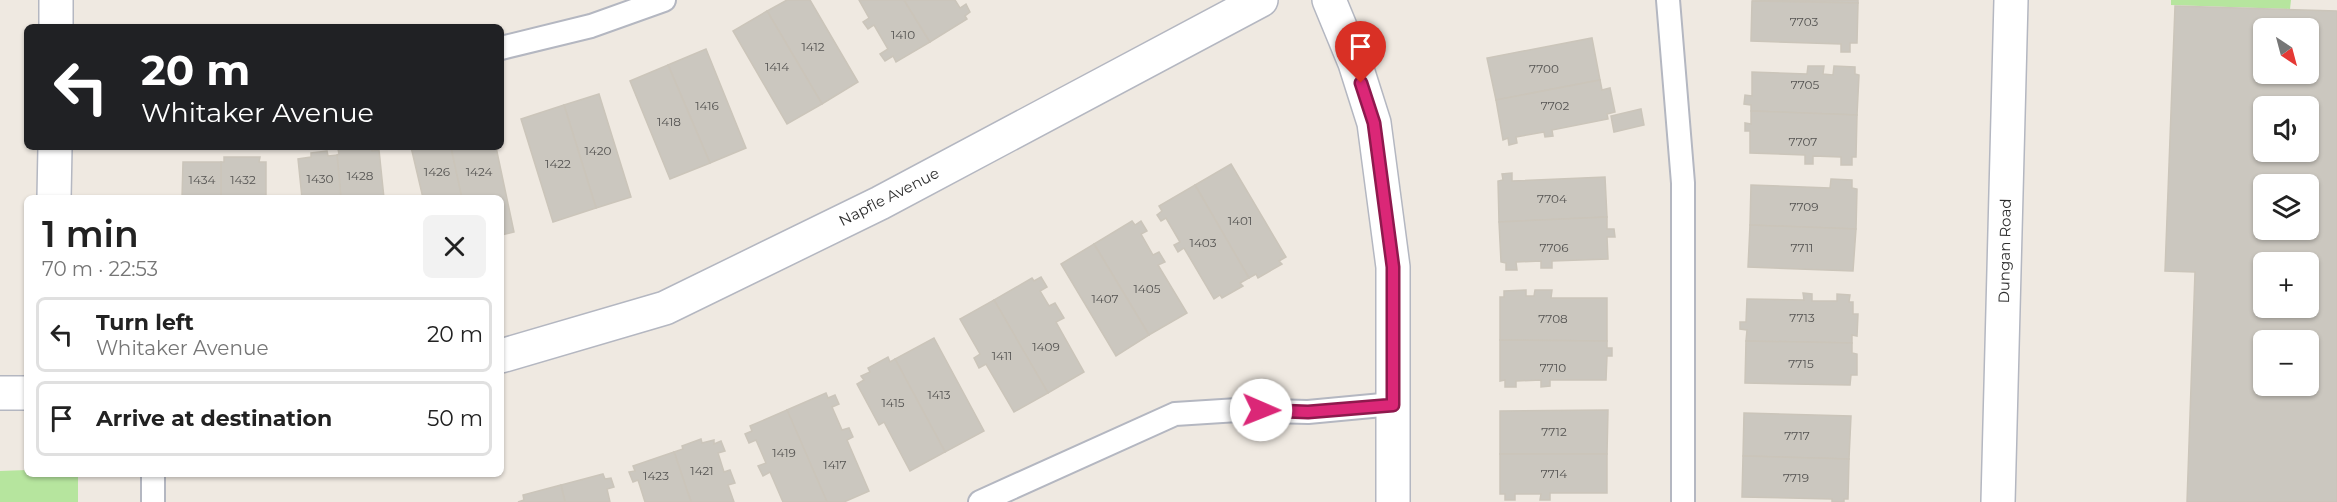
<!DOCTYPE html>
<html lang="en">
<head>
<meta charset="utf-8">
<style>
	:root { --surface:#fff; --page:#f2f2f2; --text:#222; --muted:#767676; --line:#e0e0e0 }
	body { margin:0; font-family:Montserrat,sans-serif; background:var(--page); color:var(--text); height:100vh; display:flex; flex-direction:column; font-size:22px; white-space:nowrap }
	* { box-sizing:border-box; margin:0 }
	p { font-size:20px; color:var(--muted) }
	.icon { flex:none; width:33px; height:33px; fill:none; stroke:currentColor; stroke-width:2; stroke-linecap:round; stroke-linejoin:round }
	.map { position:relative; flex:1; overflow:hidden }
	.side { position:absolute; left:24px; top:195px; width:480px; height:282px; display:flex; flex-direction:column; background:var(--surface); border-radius:9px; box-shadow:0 2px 4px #0004 }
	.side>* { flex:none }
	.hud { position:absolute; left:24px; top:24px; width:480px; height:126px; border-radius:9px; box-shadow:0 2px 4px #0004; background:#202124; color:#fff; overflow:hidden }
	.needle { width:39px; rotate:144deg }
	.tools { position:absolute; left:2253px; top:18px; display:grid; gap:12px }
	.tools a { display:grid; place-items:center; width:66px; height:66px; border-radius:9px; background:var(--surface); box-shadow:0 2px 4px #0004; font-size:30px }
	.pin { position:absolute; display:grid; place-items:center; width:51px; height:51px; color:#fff; margin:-62px -26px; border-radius:50% 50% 50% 0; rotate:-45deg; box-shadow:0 0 6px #0007 }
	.pin .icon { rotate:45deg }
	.me { position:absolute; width:66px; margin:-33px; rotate:91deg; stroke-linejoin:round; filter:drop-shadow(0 0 4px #0008) }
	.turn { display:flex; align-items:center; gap:21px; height:126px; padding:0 18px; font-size:27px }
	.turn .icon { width:78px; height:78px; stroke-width:2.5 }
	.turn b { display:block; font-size:42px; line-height:51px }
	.round { display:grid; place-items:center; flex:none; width:63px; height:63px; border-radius:9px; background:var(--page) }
	.head { display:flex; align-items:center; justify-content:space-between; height:102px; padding:0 18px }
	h1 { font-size:36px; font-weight:600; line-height:45px }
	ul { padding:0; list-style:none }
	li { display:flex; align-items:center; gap:18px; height:75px; margin:0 12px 9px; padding:0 6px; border:3px solid var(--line); border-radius:9px }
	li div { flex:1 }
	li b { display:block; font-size:22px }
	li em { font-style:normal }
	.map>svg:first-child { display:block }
	.green { fill:#b6e59e }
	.building { fill:#cbc7bf; stroke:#cbc5ba; stroke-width:1.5; fill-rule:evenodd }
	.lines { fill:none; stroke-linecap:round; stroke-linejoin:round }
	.service-casing { stroke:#b4b7c1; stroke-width:26 }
	.minor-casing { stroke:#b4b7c1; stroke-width:36 }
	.tertiary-casing { stroke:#b4b7c1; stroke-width:36 }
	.service { stroke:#fff; stroke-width:22 }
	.minor { stroke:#fff; stroke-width:33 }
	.tertiary { stroke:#fff; stroke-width:33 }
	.route-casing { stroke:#8e194d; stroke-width:15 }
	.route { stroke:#db2777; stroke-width:10 }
	.labels { text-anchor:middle; stroke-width:4.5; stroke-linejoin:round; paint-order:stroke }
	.number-label { font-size:12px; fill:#555452 }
	.street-label { font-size:15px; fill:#2e2e2e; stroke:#fff }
</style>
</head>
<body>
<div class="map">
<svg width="2337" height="502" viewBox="0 0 2337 502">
	<rect width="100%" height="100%" fill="#efe9e1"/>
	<!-- green -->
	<g class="green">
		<polygon points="2171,0 2291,0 2290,9 2171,5"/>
		<polygon points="27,470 27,474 78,474 78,502 0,502 0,471"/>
	</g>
	<!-- building -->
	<g class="building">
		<polygon points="787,0 810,0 858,82 822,104 767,11"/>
		<polygon points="859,0 904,0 930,42 896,62 893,56 885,61 880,54 888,49 874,25 868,29 863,22 869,18"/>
		<polygon points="904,0 955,0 960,8 966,4 970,12 965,16 967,19 930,42"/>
		<polygon points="1752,0 1858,0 1858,3"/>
		<polygon points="1752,1 1858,3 1857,43 1850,43 1850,52 1841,52 1841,44 1751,41"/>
		<path d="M2175 6 2337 11V502H2187L2195 272 2165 271ZM2264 28H2308V74H2264ZM2264 106H2308V152H2264ZM2264 184H2308V230H2264ZM2264 262H2308V308H2264ZM2264 340H2308V386H2264Z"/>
		<polygon points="767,11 822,104 787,124 733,31"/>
		<polygon points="1592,38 1600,80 1496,100 1487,58"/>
		<polygon points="706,49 746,148 710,163 668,65"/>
		<polygon points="668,65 710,163 670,179 630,81"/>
		<polygon points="1808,66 1824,66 1823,74 1833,75 1834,66 1855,67 1855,74 1859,75 1857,115 1751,111 1751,105 1744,104 1745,95 1752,96 1752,72 1807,74"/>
		<polygon points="1600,80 1602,90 1610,88 1615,112 1607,114 1608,119 1552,130 1553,136 1545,137 1544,132 1516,137 1517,143 1509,145 1508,138 1503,140 1496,100"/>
		<polygon points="599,94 631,197 596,208 564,105"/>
		<polygon points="564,105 596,208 553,222 521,119"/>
		<polygon points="1641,109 1644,125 1614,132 1611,116"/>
		<polygon points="1751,111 1857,115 1856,157 1852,157 1852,165 1841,165 1841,157 1813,156 1813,164 1805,164 1805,155 1750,153 1750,131 1745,131 1745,123 1751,124"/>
		<polygon points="352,147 372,147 372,151 379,150 384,198 341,198 337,155 339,154 338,149"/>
		<polygon points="411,147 451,147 462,198 423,198"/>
		<polygon points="451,147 496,147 514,232 501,235 501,198 462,198"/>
		<polygon points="327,151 328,156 337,155 341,198 302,198 298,159 311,157 311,153"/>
		<polygon points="224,157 260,157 259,162 266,162 266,198 221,198 221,162 224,162"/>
		<polygon points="183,162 221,162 221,198 182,198"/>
		<polygon points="1231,164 1286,257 1279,261 1282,264 1258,278 1256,274 1249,278 1195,185"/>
		<polygon points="1512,173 1512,181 1605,177 1607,217 1499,222 1498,181 1503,180 1502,174"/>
		<polygon points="1831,179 1852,180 1852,188 1857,189 1856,229 1750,225 1751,185 1830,188"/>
		<polygon points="1195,185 1249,278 1240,283 1243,286 1222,298 1220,295 1214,299 1184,248 1178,252 1174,245 1180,242 1166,218 1161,221 1157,215 1162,211 1159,206"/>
		<polygon points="1607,217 1607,229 1614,229 1615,237 1607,237 1608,259 1552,261 1552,268 1541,268 1541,261 1516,262 1517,270 1506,270 1506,263 1501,262 1499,222"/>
		<polygon points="1132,221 1135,225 1141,221 1147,231 1141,234 1153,255 1159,252 1165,262 1158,265 1187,313 1149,335 1094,244"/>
		<polygon points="1750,225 1856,229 1853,271 1748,267"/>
		<polygon points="1094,244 1149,335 1116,356 1061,264"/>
		<polygon points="1041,277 1047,287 1040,291 1049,306 1055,303 1064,318 1056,322 1084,372 1048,393 994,300 1032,278 1034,281"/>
		<polygon points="1526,290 1526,296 1534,296 1535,290 1552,290 1551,298 1607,298 1607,341 1500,340 1500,297 1504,297 1504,291"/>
		<polygon points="1803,293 1812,294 1812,301 1837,301 1837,294 1850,295 1849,302 1853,302 1853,314 1858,314 1857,336 1852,335 1852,343 1746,341 1747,330 1740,329 1740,322 1746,322 1747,299 1804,300"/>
		<polygon points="994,300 1048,393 1014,412 986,364 979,368 974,358 980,354 960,319"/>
		<polygon points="934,338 984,431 945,452 895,359"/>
		<polygon points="1500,340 1607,341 1607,348 1612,348 1612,356 1607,356 1606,380 1550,380 1550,386 1541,387 1541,380 1516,381 1516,387 1505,387 1505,380 1500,381"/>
		<polygon points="1746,341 1852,343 1852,353 1857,354 1857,375 1851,375 1850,385 1745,383"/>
		<polygon points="888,357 890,362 895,359 945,452 910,471 884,422 879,425 857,384 864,380 861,376 870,372 868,368"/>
		<polygon points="826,393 828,398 835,395 839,404 832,407 842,430 849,428 853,437 847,440 869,491 844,502 827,502 787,410"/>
		<polygon points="787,410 827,502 783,502 770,472 763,476 758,466 766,463 756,440 749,443 745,434 752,431 750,426"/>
		<polygon points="1608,410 1607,454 1500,454 1500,411"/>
		<polygon points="1744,413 1851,416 1849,459 1743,456"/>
		<polygon points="701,439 702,443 714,440 714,444 721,441 725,451 718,453 724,472 730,470 735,483 728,485 734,502 691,502 674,452 683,449 682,446"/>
		<polygon points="674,452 691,502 645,502 638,480 633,482 629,472 635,471 633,466"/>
		<polygon points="1500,454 1607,454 1607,493 1550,493 1550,500 1540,500 1541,494 1515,494 1515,500 1505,500 1505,494 1500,494"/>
		<polygon points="1743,456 1849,459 1848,499 1844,499 1844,502 1832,502 1832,499 1742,497"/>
		<polygon points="603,474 605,479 611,478 614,487 607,489 610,502 565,502 561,485"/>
		<polygon points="561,485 565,502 518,502 524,500 523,495"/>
	</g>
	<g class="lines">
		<!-- service casing -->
		<g class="service-casing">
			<g id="service">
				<polyline points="1668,0 1683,183 1683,502"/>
				<polyline points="501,48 591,26 664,0"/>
				<polyline points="153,474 153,502"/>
				<polyline points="980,502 1175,414 1238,410 1308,412 1393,404"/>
			</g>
		</g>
		<!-- minor casing -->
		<g class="minor-casing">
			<g id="minor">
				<polyline points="56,0 56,27"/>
				<polyline points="1329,0 1355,63 1374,123 1393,267 1393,502"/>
				<polyline points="54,198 55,147"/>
				<polyline points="501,356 665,308 880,203 1261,0"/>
				<polyline points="0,393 27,393"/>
			</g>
		</g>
		<!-- tertiary casing -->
		<g class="tertiary-casing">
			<polyline id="tertiary" points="1998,502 2011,0"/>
		</g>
		<!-- service -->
		<use href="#service" class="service"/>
		<!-- minor -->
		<use href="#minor" class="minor"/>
		<!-- tertiary -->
		<use href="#tertiary" class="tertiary"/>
	</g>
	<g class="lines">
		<!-- route casing -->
		<g class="route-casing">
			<polyline id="route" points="1261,410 1308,412 1393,405 1393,267 1374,123 1361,83"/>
		</g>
		<!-- route -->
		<use href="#route" class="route"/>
	</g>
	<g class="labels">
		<!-- number labels -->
		<g class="number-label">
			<text x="1804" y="26">7703</text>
			<text x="903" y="39">1410</text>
			<text x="813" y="51">1412</text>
			<text x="777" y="71">1414</text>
			<text x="1544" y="73">7700</text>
			<text x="1805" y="89">7705</text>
			<text x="707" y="110">1416</text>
			<text x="1555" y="110">7702</text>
			<text x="669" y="126">1418</text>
			<text x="1803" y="146">7707</text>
			<text x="598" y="155">1420</text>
			<text x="558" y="168">1422</text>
			<text x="437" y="176">1426</text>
			<text x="479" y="176">1424</text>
			<text x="360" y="180">1428</text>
			<text x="320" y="183">1430</text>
			<text x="202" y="184">1434</text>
			<text x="243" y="184">1432</text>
			<text x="1552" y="203">7704</text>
			<text x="1804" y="211">7709</text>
			<text x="1240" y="225">1401</text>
			<text x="1203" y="247">1403</text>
			<text x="1554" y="252">7706</text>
			<text x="1802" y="252">7711</text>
			<text x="1147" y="293">1405</text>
			<text x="1105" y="303">1407</text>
			<text x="1802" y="322">7713</text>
			<text x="1553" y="323">7708</text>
			<text x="1046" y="351">1409</text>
			<text x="1002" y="360">1411</text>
			<text x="1801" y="368">7715</text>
			<text x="1553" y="372">7710</text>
			<text x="939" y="399">1413</text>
			<text x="893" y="407">1415</text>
			<text x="1554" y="436">7712</text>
			<text x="1797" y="440">7717</text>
			<text x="784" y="457">1419</text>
			<text x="835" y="469">1417</text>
			<text x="702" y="475">1421</text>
			<text x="1554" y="478">7714</text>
			<text x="656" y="480">1423</text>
			<text x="1796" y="482">7719</text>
		</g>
		<!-- street labels -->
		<g class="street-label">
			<text transform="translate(889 197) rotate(-27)" y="5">Napfle Avenue</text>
			<text transform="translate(2005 251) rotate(-89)" y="5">Dungan Road</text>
		</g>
	</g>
</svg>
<div class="tools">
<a><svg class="needle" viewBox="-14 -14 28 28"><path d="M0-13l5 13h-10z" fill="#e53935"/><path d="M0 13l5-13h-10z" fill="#767676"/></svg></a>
<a><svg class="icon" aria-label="sound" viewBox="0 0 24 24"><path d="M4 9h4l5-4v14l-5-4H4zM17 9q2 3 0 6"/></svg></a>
<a><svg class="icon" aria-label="layers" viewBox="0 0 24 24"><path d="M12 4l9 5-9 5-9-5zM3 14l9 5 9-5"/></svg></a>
<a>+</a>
<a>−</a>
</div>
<div class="pin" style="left:1361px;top:83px;background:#d93025"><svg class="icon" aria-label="arrive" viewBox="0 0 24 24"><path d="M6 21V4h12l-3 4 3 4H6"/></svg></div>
<svg class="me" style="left:1261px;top:410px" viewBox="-20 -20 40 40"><circle r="19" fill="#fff"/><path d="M0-13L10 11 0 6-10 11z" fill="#db2777"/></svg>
<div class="hud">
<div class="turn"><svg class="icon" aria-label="left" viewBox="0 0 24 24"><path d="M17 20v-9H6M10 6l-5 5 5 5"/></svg><div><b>20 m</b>Whitaker Avenue</div></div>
</div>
<section class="side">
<div class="head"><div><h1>1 min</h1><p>70 m · 22:53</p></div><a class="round"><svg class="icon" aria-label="close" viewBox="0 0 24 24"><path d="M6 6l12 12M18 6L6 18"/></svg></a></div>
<ul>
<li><svg class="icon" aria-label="left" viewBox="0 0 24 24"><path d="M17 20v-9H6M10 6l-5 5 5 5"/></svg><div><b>Turn left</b><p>Whitaker Avenue</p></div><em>20 m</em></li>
<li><svg class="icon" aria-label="arrive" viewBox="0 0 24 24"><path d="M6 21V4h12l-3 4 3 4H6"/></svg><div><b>Arrive at destination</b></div><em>50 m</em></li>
</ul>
</section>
</div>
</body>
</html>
